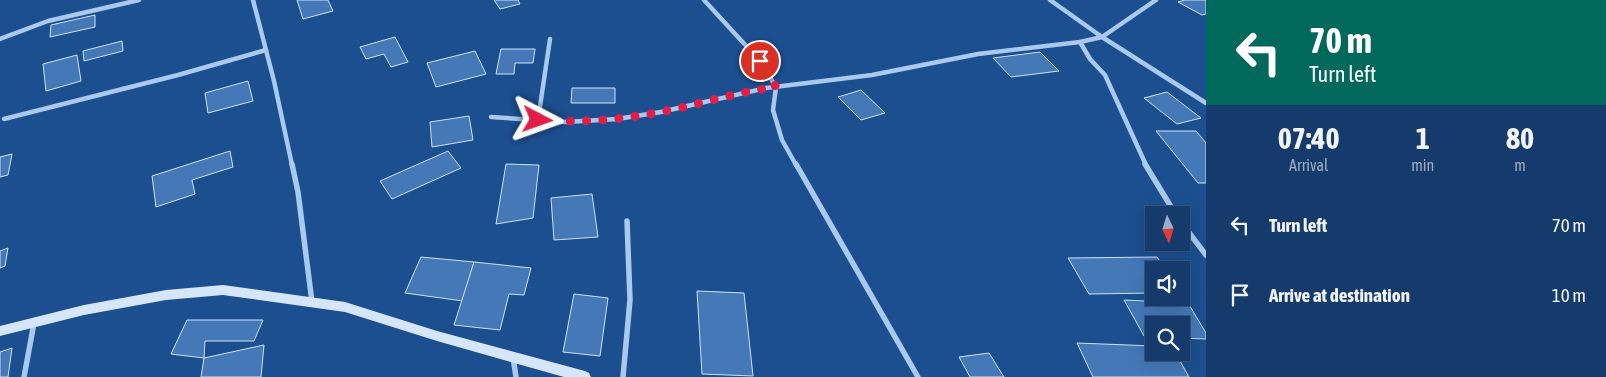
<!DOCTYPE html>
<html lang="en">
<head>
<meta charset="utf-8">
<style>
	:root { --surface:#143b6b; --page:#214673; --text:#f1f3f6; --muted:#9dadc1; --line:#33557e }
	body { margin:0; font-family:"Asap Condensed",sans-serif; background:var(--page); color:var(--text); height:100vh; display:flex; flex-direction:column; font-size:19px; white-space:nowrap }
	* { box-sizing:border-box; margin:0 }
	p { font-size:16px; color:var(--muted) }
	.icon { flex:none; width:28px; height:28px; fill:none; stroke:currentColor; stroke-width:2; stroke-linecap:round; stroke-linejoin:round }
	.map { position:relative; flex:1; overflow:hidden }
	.details { display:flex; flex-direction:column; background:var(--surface); width:400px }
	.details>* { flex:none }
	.guide { background:#00695c; color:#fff; overflow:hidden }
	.needle { width:32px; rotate:176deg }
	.fabs { position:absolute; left:1145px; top:206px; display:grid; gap:10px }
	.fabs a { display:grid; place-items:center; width:45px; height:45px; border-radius:0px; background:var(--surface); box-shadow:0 5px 20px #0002,0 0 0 1px var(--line); font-size:25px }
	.pin { position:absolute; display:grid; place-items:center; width:42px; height:42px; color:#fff; margin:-21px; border:2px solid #fff; border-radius:50%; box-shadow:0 1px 5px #0007 }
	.me { position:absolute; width:55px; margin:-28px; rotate:94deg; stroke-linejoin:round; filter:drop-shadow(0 0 4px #0008) }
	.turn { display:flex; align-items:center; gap:18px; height:105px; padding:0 20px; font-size:22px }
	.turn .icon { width:65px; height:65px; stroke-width:2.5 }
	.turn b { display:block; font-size:35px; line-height:42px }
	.eta { display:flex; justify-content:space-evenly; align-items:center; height:85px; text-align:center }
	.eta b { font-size:30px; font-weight:700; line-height:35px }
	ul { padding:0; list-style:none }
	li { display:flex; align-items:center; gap:15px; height:70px; padding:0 20px }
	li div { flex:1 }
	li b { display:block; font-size:19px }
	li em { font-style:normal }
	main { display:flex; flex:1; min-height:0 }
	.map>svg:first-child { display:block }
	.building { fill:#4478b7; stroke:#cfe3fa }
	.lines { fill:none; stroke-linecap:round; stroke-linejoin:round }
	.street-far1 { stroke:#a9c9ee; stroke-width:4.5 }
	.street { stroke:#a9c9ee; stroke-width:5.5 }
	.secondary { fill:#d6e6fa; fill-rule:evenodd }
	.route { stroke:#e11d48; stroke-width:9; stroke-dasharray:0 16.2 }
</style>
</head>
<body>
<main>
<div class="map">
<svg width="1206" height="377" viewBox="0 0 1206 377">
	<rect width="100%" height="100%" fill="#1b4f8f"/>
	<!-- building -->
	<g class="building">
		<polygon points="297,0 328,0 333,11 303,19"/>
		<polygon points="494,0 518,0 520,4 500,9"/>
		<polygon points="1185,0 1206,0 1206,14 1202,15 1178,2"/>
		<polygon points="95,15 95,27 50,37 51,25"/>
		<polygon points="395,37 408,62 391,67 384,54 366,59 360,47"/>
		<polygon points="122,41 123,51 84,61 83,51"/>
		<polygon points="501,49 535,49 533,63 515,63 514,74 496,74"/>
		<polygon points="475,51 486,74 436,87 427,63"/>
		<polygon points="1040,52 1059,71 1011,77 993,58"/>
		<polygon points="77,55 81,81 46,91 43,64"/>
		<polygon points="248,81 253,101 208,113 205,93"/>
		<polygon points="572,88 615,88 615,103 571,103"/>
		<polygon points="861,90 885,113 861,120 838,97"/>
		<polygon points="1167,92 1201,118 1177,124 1144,98"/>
		<polygon points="469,116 473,140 432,147 430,122"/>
		<polygon points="1156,131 1196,131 1206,143 1206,183 1198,183"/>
		<polygon points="230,151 233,167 192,180 195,194 156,207 152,176"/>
		<polygon points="448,151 461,168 392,199 380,181"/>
		<polygon points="12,154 8,175 0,177 0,157"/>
		<polygon points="506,164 539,165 533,218 496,224"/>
		<polygon points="592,194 598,237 554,240 551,198"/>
		<polygon points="8,248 5,266 0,268 0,251"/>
		<polygon points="421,257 474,262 463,301 405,293"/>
		<polygon points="1157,257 1166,270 1154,270 1154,293 1089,294 1068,258"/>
		<polygon points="474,262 531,268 524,295 509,294 500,330 454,325"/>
		<polygon points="697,291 744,293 753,376 702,374"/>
		<polygon points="574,294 608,298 600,356 563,352"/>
		<polygon points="1124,300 1188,303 1206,333 1206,339 1181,338 1181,325 1154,325 1154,336 1144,336"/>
		<polygon points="187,320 263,320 254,341 205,341 204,358 171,354"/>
		<polygon points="1077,343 1154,346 1154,352 1175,352 1189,377 1093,377"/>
		<polygon points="264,345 261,377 201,377 204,358"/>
		<polygon points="12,348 8,377 0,377 0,352"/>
		<polygon points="989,353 1004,377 970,377 959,357"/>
	</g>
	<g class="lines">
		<!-- street-far1 -->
		<g class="street-far1">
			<polyline points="253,0 274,81 292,165"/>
			<polyline points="704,0 760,61 776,87 773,110 782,140 796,165"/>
			<polyline points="1050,0 1102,37 1206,103"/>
			<polyline points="0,39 48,21 139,0"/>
			<polyline points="1080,42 1090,59 1105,75 1146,165"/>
			<polyline points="491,117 566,122 617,119 661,112 766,88 872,75 978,54 1080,42 1102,37 1156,0"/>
			<polyline points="4,119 178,75 266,50"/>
			<polyline points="538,120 550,39"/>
		</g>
		<!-- street -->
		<g class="street">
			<polyline points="292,164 298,192 312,302"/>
			<polyline points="796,164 918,377"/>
			<polyline points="1145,164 1176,215"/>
			<polyline points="1181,222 1206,255"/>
			<polyline points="513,357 516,377"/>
			<polyline points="24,377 34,323"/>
			<polyline points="623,377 630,300 627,221"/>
		</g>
		<!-- secondary -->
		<polygon class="secondary" points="223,285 345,302 437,331 585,371 589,373 591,377 564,377 437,341 345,312 223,295 166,300 84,315 0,336 0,326 84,305 166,290"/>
	</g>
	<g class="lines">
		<!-- route -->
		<path class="route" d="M538 120C579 123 620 120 660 112 699 105 736 92 776 87L760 61"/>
	</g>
</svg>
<div class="fabs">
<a><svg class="needle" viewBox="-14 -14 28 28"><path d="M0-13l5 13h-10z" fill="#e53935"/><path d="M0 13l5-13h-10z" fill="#9dadc1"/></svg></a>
<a><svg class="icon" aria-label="sound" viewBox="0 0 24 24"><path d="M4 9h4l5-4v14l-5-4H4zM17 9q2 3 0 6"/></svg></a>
<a><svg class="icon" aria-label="search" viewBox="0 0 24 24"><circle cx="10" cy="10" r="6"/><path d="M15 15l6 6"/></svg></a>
</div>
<div class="pin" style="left:760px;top:61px;background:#d93025"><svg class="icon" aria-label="arrive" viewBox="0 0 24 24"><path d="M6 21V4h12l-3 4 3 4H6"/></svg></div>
<svg class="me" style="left:538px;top:120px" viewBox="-20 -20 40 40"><path d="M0-17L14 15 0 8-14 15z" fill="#e11d48" stroke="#fff" stroke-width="4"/></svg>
</div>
<section class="details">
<div class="guide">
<div class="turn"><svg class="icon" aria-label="left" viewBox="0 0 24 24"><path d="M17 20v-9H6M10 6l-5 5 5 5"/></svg><div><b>70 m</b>Turn left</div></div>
</div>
<div class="eta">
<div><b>07:40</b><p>Arrival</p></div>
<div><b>1</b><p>min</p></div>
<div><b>80</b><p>m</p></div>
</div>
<ul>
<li><svg class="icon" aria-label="left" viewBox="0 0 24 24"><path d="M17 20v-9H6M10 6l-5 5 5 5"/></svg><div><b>Turn left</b></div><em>70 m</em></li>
<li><svg class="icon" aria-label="arrive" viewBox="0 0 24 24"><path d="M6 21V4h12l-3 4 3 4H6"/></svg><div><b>Arrive at destination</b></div><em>10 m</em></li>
</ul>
</section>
</main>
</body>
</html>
